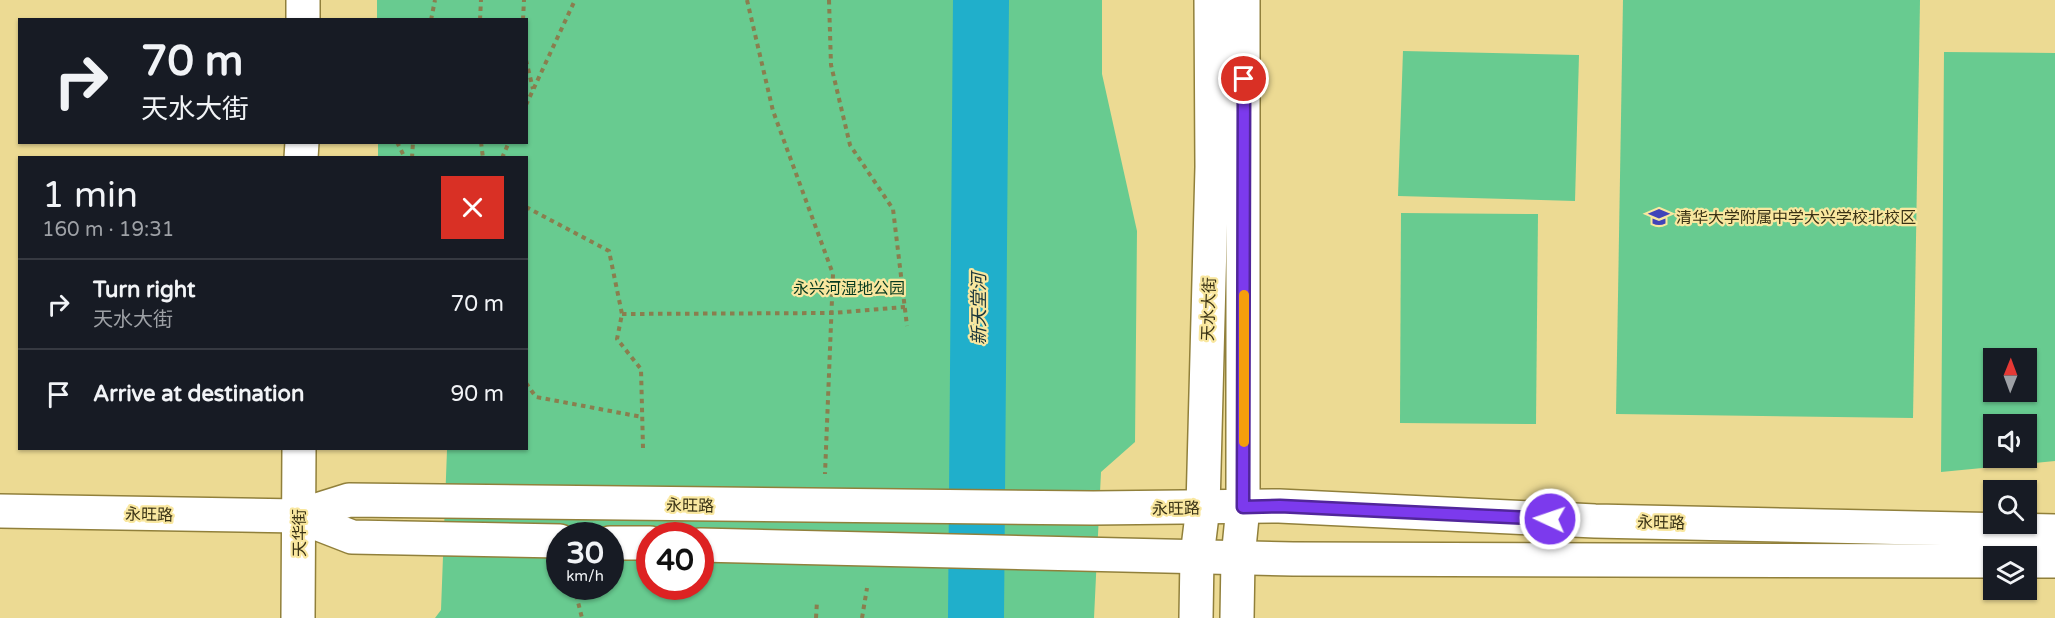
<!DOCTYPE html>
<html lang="en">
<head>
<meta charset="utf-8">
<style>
	:root { --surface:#171b24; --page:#20242c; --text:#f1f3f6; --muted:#9ea1a6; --line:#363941 }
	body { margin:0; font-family:"Varela Round","Noto Sans SC",sans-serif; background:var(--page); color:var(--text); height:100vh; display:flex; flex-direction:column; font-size:22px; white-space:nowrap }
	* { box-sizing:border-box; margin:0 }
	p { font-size:20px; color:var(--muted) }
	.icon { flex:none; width:33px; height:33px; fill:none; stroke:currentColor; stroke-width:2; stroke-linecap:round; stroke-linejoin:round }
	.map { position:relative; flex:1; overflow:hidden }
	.side { position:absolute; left:18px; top:156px; width:510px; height:294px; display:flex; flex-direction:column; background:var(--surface); border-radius:0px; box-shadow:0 2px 4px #0004 }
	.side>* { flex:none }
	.guide { position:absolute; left:18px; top:18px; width:510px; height:126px; border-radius:0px; box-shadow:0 2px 4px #0004; background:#171b24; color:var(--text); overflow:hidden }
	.needle { width:39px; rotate:1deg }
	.fabs { position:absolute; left:1983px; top:348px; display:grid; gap:12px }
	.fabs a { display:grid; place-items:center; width:54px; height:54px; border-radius:0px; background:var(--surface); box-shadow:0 2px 4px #0004; font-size:30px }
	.speed { position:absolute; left:546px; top:522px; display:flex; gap:12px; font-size:30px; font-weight:700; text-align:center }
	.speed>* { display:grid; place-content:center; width:78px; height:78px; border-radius:50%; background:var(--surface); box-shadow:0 2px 4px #0004; line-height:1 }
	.speed small { font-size:15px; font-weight:400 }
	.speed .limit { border:9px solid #d22; background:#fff; color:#111 }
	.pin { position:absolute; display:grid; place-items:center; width:51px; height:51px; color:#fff; margin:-26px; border:3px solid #fff; border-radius:50%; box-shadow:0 2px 6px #0007 }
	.me { position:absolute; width:66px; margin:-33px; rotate:273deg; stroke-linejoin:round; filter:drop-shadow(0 0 4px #0008) }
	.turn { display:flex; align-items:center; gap:21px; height:126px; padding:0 24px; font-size:27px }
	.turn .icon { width:78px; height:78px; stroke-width:2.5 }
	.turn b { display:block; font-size:42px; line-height:51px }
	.round { display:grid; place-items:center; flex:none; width:63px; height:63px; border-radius:0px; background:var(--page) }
	.overview { display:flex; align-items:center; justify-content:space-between; height:102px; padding:0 24px }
	h1 { font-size:36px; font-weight:600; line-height:45px }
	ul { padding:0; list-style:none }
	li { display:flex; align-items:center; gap:18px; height:90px; padding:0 24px; border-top:2px solid var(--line) }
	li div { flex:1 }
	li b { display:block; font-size:22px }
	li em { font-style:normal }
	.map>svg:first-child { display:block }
	.green { fill:#68cb90; fill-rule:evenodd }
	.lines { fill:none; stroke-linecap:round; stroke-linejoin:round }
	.river { stroke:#20afcb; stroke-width:56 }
	.tertiary-casing { stroke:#91803b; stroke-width:36 }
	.secondary-casing { stroke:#91803b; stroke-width:36 }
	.path { stroke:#8a7e4e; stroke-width:4; stroke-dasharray:4.5 4.5; stroke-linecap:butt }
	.tertiary { stroke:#fff; stroke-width:33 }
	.secondary { stroke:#fff; stroke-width:33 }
	.route-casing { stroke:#51269a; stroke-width:15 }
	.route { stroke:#7c3aed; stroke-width:10 }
	.slow { stroke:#f59e0b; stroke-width:10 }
	.labels { text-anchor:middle; stroke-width:4.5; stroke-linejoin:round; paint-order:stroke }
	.poi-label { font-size:16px; fill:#393215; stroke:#f9e79f; text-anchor:start }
	.park-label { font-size:16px; fill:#053a1f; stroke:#f9e79f }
	.street-label { font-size:16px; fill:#393215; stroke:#f9e79f }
	.water-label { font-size:18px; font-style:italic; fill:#1a363c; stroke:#f9e79f }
</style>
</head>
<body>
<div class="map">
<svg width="2055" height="618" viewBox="0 0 2055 618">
	<rect width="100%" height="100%" fill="#ecda93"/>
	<!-- green -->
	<g class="green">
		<path d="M377 0H1102V74L1137 231 1135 442 1101 472 1094 618H435L441 610 447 450 445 449 526 448V158L378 157V143L526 142V20L377 19ZM560 536H610V586H560ZM650 536H700V586H650Z"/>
		<polygon points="1623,0 1920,0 1913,418 1616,414"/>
		<polygon points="1403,51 1579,55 1575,201 1398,196"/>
		<path d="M1944 52 2055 53V461L1941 472ZM1994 358H2026V392H1994ZM1994 424H2026V458H1994Z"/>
		<polygon points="1401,213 1538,214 1536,424 1400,423"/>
	</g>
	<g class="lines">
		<!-- river -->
		<polyline class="river" points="976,618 981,0"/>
		<!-- tertiary casing -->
		<g class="tertiary-casing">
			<g id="tertiary">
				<polyline points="303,20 303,0"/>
				<polyline points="301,158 302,142"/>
				<polyline points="0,511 298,516 349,500 1093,508 1279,506 1595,521 2055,531"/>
				<polyline points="298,516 352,537 560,541"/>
				<polyline points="610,543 650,543"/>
				<polyline points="700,545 1293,559 1994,561"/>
				<polyline points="2026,561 2055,561"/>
				<polyline points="298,618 299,448"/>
			</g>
		</g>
		<!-- secondary casing -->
		<g class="secondary-casing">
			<g id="secondary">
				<polyline points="1196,618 1197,556 1203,507 1212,167 1211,0"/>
				<polyline points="1237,618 1238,558 1243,507 1243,0"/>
			</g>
		</g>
		<!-- path -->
		<g class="path">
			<polyline points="747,0 773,111 833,274 825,474"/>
			<polyline points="829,0 831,65 850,145 893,209 907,326"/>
			<polyline points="431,20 435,0"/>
			<polyline points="480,20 481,0"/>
			<polyline points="523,20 524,0"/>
			<polyline points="526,60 533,89"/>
			<polyline points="526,105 575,0"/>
			<polyline points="397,142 405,158"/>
			<polyline points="481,142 483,158"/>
			<polyline points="412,158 413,142"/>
			<polyline points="502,158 509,142"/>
			<polyline points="526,207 609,251 622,314 617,339 641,369 643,448"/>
			<polyline points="622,314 832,313 905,307"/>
			<polyline points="526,383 536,397 642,417"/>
			<polyline points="574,586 582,618"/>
			<polyline points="816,618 817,601"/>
			<polyline points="862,618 867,588"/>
		</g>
		<!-- tertiary -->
		<use href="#tertiary" class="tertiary"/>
		<!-- secondary -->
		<use href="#secondary" class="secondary"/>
	</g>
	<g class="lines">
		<!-- route casing -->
		<g class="route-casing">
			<polyline id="route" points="1244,79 1243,507 1280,506 1550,519"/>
		</g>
		<!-- route -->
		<use href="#route" class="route"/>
		<!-- slow -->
		<polyline class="slow" points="1244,442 1244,295"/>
	</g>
	<!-- icons -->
	<defs>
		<g id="school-bare" transform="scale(1.62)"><path d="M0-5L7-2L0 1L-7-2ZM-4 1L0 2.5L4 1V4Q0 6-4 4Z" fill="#4144b9" stroke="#f9e79f" stroke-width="2.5" paint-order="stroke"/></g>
	</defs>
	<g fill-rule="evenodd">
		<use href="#school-bare" x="1659" y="217"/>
	</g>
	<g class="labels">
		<!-- poi labels -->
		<g class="poi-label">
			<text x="1676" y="223">清华大学附属中学大兴学校北校区</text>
		</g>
		<!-- park labels -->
		<g class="park-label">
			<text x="849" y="294">永兴河湿地公园</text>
		</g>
		<!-- street labels -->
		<g class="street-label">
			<text transform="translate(1208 309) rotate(-88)" y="6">天水大街</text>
			<text transform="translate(690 505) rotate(1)" y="6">永旺路</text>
			<text transform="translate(1176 508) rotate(-1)" y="6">永旺路</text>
			<text transform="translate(149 514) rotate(1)" y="6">永旺路</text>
			<text transform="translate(1661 522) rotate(1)" y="6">永旺路</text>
			<text transform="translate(299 533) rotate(-90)" y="6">天华街</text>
		</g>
		<!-- water labels -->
		<g class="water-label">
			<text transform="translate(979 309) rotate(-90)" y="6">新天堂河</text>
		</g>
	</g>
</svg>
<div class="fabs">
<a><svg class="needle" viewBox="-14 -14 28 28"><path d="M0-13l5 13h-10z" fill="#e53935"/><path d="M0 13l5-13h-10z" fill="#9ea1a6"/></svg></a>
<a><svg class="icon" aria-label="sound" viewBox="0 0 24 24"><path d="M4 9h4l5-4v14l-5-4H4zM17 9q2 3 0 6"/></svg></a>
<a><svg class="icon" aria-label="search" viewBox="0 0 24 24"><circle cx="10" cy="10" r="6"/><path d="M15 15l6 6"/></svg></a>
<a><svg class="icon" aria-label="layers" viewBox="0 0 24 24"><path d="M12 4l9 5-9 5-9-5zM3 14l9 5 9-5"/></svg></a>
</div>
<div class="speed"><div>30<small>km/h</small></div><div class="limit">40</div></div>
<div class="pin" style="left:1244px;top:79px;background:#d93025"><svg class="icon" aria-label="arrive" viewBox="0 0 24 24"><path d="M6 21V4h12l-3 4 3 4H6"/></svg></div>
<svg class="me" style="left:1550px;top:519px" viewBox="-20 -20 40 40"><circle r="17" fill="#7c3aed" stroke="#fff" stroke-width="3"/><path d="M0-11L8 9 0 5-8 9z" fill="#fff"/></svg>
<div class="guide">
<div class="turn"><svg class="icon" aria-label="right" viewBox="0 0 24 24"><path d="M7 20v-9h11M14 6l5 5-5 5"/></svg><div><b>70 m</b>天水大街</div></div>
</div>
<section class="side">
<div class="overview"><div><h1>1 min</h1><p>160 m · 19:31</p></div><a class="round" style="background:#d93025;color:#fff"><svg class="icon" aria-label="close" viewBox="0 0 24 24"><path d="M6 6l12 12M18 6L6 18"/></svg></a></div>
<ul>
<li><svg class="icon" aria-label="right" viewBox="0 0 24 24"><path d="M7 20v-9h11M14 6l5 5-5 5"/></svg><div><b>Turn right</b><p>天水大街</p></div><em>70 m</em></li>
<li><svg class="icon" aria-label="arrive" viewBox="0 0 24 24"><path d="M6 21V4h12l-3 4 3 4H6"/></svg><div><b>Arrive at destination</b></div><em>90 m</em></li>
</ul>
</section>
</div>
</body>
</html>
